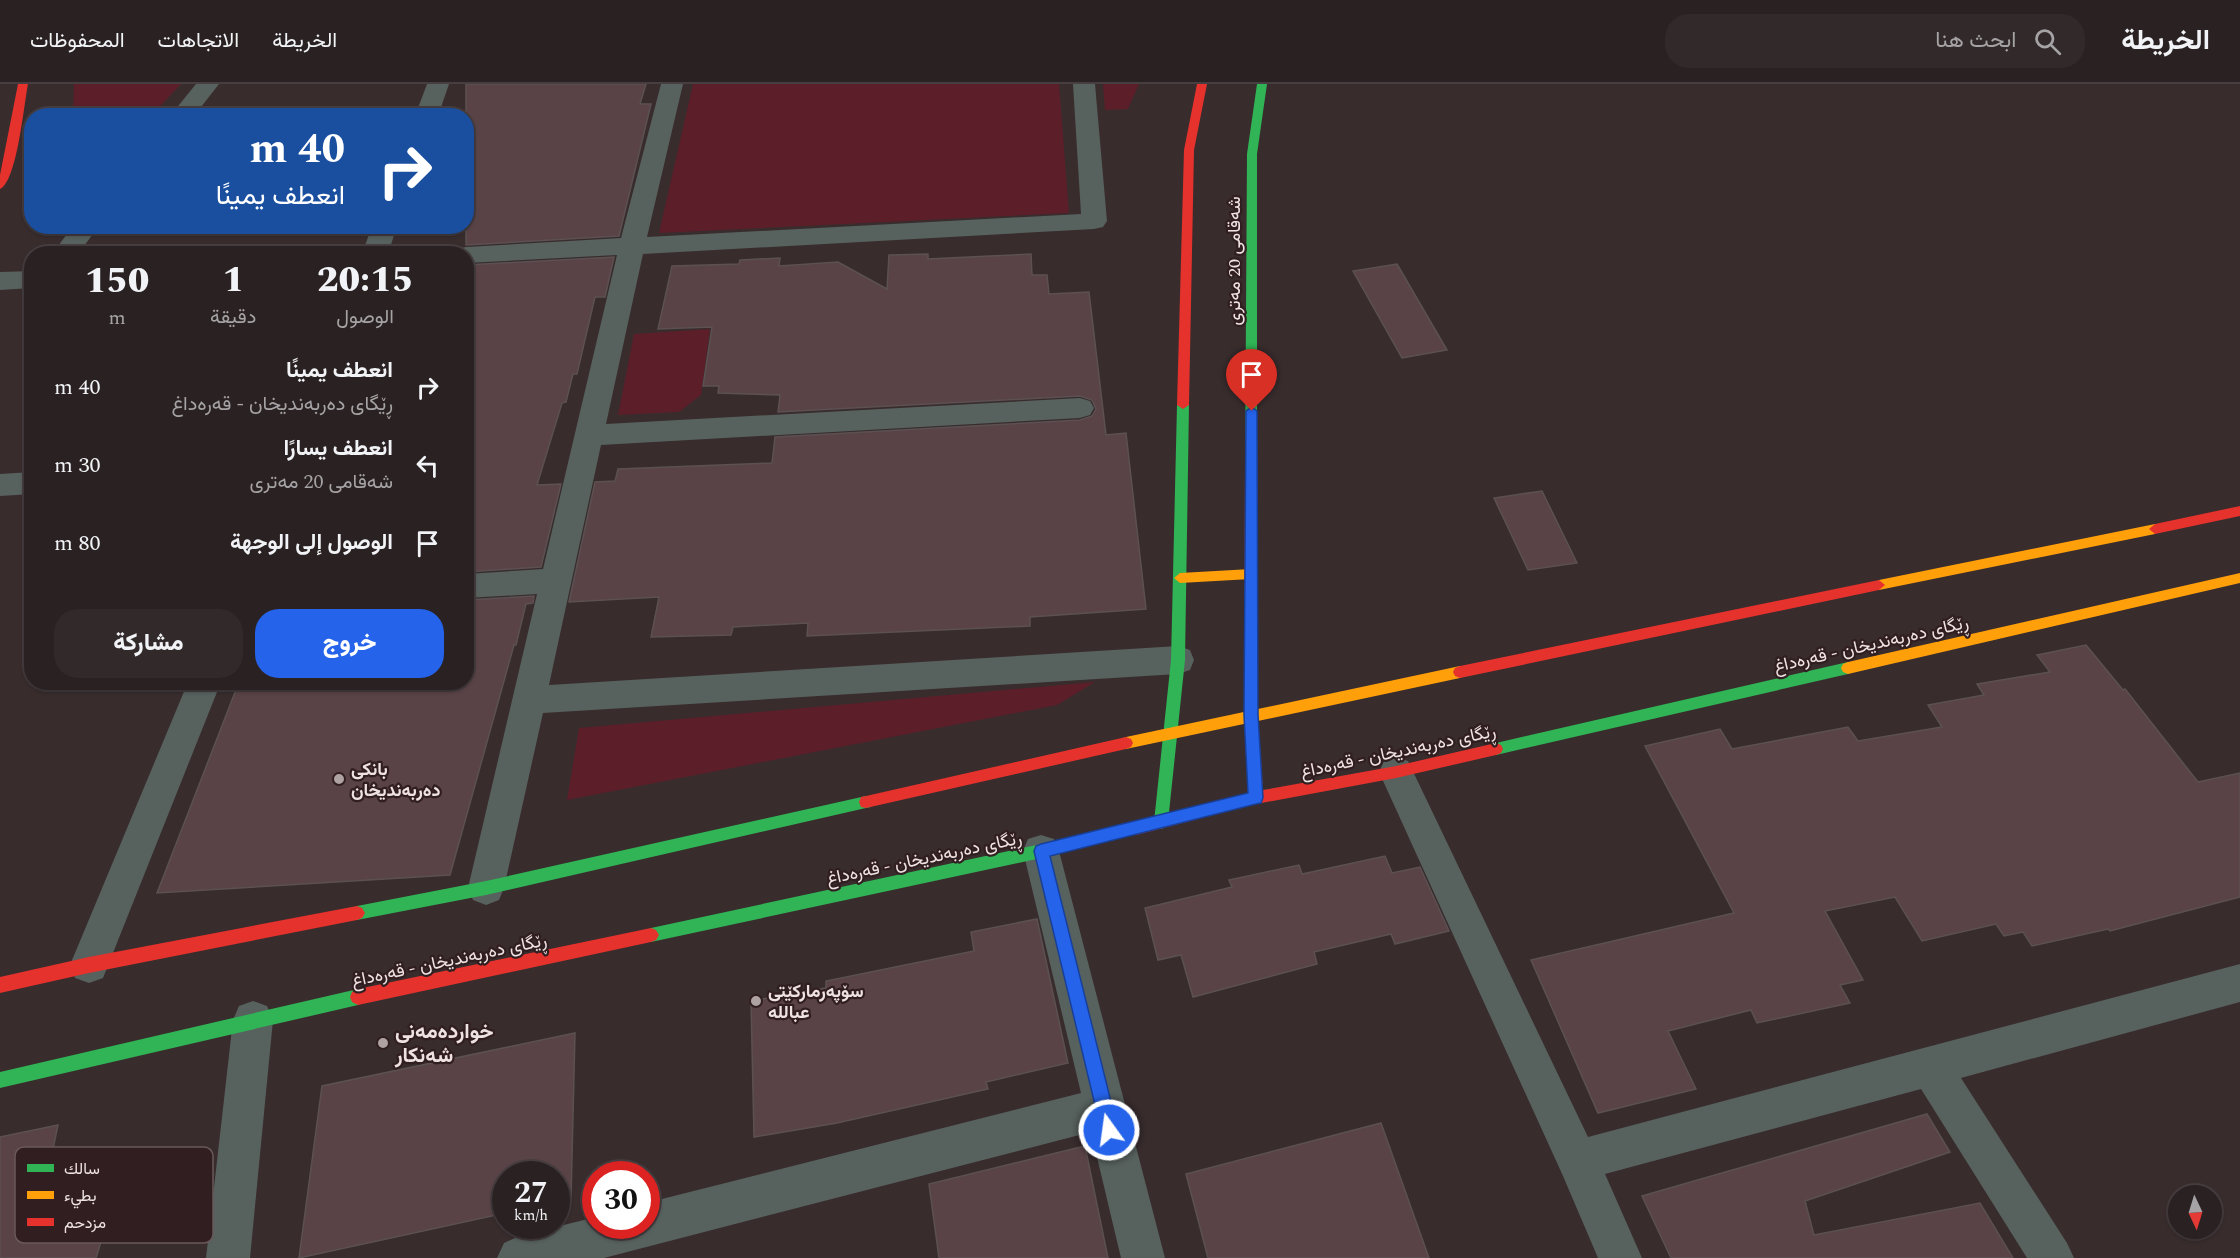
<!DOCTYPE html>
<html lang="ar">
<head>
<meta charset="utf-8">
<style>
	:root { --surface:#2a2122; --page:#32292a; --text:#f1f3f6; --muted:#a5a3a5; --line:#463e40; --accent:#2563eb }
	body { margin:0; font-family:Spectral,Vazirmatn,serif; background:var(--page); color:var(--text); direction:rtl; height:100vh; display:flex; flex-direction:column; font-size:22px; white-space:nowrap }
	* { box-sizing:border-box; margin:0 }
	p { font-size:20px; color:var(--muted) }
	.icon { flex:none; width:33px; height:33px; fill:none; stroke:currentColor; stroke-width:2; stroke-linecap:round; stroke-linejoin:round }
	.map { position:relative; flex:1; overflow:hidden; direction:ltr }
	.details { position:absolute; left:24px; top:162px; width:450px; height:444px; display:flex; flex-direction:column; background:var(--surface); border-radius:24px; box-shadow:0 2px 4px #0004,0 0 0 2px var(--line); direction:rtl }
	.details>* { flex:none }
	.hud { position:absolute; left:24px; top:24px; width:450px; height:126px; border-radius:24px; box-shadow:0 2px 4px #0004,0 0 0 2px var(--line); direction:rtl; background:#1a4fa0; color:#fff; overflow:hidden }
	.needle { width:39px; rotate:176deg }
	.controls { position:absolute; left:2168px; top:1101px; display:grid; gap:12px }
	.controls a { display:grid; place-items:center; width:54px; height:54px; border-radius:50%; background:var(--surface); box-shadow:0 2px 4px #0004,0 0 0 2px var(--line); font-size:30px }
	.speed { position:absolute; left:492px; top:1077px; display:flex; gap:12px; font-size:30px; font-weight:700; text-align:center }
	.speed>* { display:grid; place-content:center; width:78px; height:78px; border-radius:50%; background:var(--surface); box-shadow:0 2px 4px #0004,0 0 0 2px var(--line); line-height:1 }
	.speed small { font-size:15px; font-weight:400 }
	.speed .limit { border:9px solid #d22; background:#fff; color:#111 }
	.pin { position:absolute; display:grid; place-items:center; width:51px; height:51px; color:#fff; margin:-62px -26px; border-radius:50% 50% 50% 0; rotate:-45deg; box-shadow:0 0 6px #0007 }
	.pin .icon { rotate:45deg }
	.me { position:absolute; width:66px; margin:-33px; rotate:346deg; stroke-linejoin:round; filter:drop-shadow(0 0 4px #0008) }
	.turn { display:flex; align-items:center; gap:21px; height:126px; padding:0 30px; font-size:27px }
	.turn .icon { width:78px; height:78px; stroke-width:2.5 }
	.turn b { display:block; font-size:42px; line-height:51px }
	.eta { display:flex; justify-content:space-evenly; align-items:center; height:102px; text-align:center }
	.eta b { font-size:36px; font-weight:800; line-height:42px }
	.cta { display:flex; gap:12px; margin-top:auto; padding:12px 30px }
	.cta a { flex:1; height:69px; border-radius:24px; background:var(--accent); color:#fff; font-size:24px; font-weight:800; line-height:69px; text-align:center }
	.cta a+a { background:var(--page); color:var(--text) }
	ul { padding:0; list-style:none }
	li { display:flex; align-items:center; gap:18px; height:78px; padding:0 30px }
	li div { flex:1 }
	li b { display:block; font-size:22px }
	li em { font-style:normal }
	header { display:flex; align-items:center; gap:36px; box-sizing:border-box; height:84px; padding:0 30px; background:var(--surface); border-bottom:2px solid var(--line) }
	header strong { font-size:28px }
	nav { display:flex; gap:33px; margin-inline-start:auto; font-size:21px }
	.search { width:420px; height:54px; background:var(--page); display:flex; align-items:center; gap:15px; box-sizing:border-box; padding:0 21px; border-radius:24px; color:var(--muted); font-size:22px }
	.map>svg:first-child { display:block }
	.green { fill:#5c1f2a }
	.building { fill:#594347; stroke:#5c5152; stroke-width:1.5 }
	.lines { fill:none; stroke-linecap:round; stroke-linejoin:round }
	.street { fill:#57615e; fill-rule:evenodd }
	.fast { fill:#30b455; fill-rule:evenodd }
	.slow { fill:#ff9f0a; fill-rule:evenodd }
	.jam { fill:#e5322d; fill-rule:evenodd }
	.route { fill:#2563eb; stroke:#184099; stroke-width:1.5 }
	.poi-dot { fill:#afa2a3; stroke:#311e20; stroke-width:2 }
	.labels { text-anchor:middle; stroke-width:4.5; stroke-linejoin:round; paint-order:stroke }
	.street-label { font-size:18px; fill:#efe2e2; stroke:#311e20 }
	.poi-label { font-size:18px; font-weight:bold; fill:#efe2e2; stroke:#311e20; text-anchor:start }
	.near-poi-label { font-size:21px; font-weight:bold; fill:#efe2e2; stroke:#311e20; text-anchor:start }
	.key { fill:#311e20; stroke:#6a595a; stroke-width:1.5 }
	.key-label { font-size:16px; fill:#efe2e2 }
</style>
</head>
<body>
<header>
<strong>الخريطة</strong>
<div class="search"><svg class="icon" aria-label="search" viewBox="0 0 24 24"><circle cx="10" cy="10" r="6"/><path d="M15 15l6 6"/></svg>ابحث هنا</div>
<nav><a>الخريطة</a><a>الاتجاهات</a><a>المحفوظات</a></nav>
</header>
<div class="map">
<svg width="2240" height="1174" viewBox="0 0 2240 1174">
	<rect width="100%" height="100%" fill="#382c2d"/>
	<!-- green -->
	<g class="green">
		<polygon points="74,0 181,0 152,31 73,32"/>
		<polygon points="693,0 1059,0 1069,129 659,149"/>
		<polygon points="1103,0 1139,0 1128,25 1105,26"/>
		<polygon points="710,245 701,311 679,328 618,331 634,250"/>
		<polygon points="1095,598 1057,621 567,716 579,644"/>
	</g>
	<!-- building -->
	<g class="building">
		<polygon points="466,0 646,0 640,20 651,20 619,152 466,161"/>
		<polygon points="928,170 928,175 1031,170 1032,191 1047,191 1049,210 1089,208 1106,351 1126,349 1146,525 1030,533 1030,542 807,552 808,539 733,543 731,551 651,553 659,513 569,518 595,398 615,397 618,385 772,379 775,353 1080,336 1092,332 1096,325 1092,316 1080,312 778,328 780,311 718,309 719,302 703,302 712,243 658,245 672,182 739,180 740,176 780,174 779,182 838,178 887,205 889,171"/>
		<polygon points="614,173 605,213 595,213 577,290 573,290 566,318 562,319 537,401 561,400 541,483 466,488 466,181"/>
		<polygon points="1397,180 1447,266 1402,274 1353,187"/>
		<polygon points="1542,407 1577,479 1528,486 1494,414"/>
		<polygon points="534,512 533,519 526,520 516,561 514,561 450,791 157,809 239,598 466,598 466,516"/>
		<polygon points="2086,561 2123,606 2125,605 2198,698 2240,689 2240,813 2110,847 2108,845 2032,862 2023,848 2004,852 1996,840 1922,857 1895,813 1825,827 1863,896 1840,901 1850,919 1757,939 1751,926 1668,947 1696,1005 1598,1029 1531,876 1734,829 1645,662 1720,645 1732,665 1848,643 1858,657 1942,643 1928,621 1984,611 1977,600 2050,588 2037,571"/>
		<polygon points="1385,772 1392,789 1420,783 1449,847 1395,860 1391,850 1314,868 1317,880 1193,913 1181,871 1158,876 1145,824 1232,803 1229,796 1299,781 1302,790"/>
		<polygon points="1037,835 1068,979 986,998 988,1005 837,1039 754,1053 751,917 826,904 826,897 974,867 971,848"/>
		<polygon points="575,949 571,1114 556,1117 556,1090 506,1090 506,1129 299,1174 322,1002"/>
		<polygon points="1927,1030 1950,1068 1805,1117 1814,1151 1980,1119 2013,1174 1671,1174 1642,1112"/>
		<polygon points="1381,1039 1429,1174 1208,1174 1186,1090"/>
		<polygon points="58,1041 50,1079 67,1076 53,1123 114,1116 96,1174 0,1174 0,1053"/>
		<polygon points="1085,1062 1108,1174 939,1174 929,1100"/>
	</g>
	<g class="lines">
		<!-- street -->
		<g class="street">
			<polygon points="196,0 219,0 194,32 170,32"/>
			<polygon points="427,0 449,0 438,32 415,32"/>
			<polygon points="661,0 683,0 647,153 1081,130 1073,0 1095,0 1107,137 1103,143 1094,145 643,170 606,340 1080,314 1090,317 1094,324 1090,331 1080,334 601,361 549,601 1178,562 1190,566 1194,576 1190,586 1178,590 543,629 504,804 499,816 486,821 473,816 468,804 537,510 466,514 466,490 543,485 617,171 466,179 466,170 454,170 457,165 466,163 621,154"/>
			<polygon points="73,142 99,142 78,170 52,170"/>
			<polygon points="372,142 397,142 388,170 362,170"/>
			<polygon points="32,187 32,204 0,206 0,188"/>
			<polygon points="32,388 32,410 0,412 0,390"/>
			<polygon points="188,598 221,598 103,894 89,899 75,894 70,881"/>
			<polygon points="1396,673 1408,677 1588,1053 2240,880 2240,918 1961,994 2067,1159 2074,1174 2027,1174 1921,1005 1605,1090 1642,1174 1598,1174 1563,1092 1379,688 1384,677"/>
			<polygon points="1041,751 1054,755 1059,767 1165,1174 1121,1174 1091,1048 604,1174 497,1174 504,1159 519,1152 596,1133 596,1142 646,1142 646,1119 1081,1009 1023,767 1028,755"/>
			<polygon points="253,917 267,922 273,936 250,1174 206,1174 233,936 239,922"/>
		</g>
		<!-- fast -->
		<g class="fast">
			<polygon points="1257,0 1267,0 1257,70 1257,386 1251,390 1245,386 1247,70"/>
			<polygon points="1183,317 1189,321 1185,576 1168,738 1166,743 1161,745 1156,743 1154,738 1171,576 1177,321"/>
			<polygon points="1848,578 1853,580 1855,584 1853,588 1848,590 1496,671 1491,669 1489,665 1491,661 1496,659"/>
			<polygon points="866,712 871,713 873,718 871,723 866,724 486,811 357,836 352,834 349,829 352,824 357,822 486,797"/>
			<polygon points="1136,737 1141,739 1143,744 1141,749 1041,774 651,858 646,856 643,851 646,846 651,844 1041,760"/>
			<polygon points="358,905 364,908 366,913 364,918 358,921 0,1004 0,988"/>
		</g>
		<!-- slow -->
		<g class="slow">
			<polygon points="2155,440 2161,445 2155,450 1879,506 1873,501 1879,496"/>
			<polygon points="1251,485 1257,490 1251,495 1180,499 1174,494 1180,489"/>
			<polygon points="2240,489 2240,499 1848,590 1843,588 1841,584 1843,580 1848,578"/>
			<polygon points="1460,582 1465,584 1467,588 1465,592 1460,594 1126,665 1121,663 1119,659 1121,655 1126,653"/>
		</g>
		<!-- jam -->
		<g class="jam">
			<path d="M18 0H28C24 20 17 98 0 105V91Z"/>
			<polygon points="1197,0 1207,0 1194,66 1189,321 1183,325 1177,321 1184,66"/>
			<polygon points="1251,382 1257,386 1258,631 1263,706 1396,682 1496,659 1501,661 1503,665 1501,669 1496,671 1396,694 1256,720 1136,751 1131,749 1129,744 1131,739 1249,709 1244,631 1245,386"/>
			<polygon points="2240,422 2240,432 2155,450 2149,445 2155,440"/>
			<polygon points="1879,496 1885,501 1879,506 1460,594 1455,592 1453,588 1455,584 1460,582"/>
			<polygon points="1126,653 1131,655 1133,659 1131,663 1126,665 866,724 861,723 859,718 861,713 866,712"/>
			<polygon points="357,822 362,824 365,829 362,834 357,836 89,889 0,909 0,893 89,873"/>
			<polygon points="651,844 656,846 659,851 656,856 651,858 358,921 352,918 350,913 352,908 358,905"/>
		</g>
	</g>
	<!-- route -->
	<polygon class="route" points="1252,323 1257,327 1258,631 1263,714 1261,719 1256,720 1050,772 1118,1046 1115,1052 1109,1054 1103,1052 1101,1046 1034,767 1036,762 1041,760 1248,709 1244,631 1246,327"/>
	<!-- markers -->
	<g class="poi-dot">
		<circle cx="339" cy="695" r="6"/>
		<circle cx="756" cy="917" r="6"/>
		<circle cx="383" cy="959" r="6"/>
	</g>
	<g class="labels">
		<!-- street labels -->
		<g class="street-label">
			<text transform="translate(1234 177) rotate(-90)" y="6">شەقامی 20 مەتری</text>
			<text transform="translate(1871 560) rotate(-13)" y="6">ڕێگای دەربەندیخان - قەرەداغ</text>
			<text transform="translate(1398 667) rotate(-12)" y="6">ڕێگای دەربەندیخان - قەرەداغ</text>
			<text transform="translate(924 774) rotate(-12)" y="6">ڕێگای دەربەندیخان - قەرەداغ</text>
			<text transform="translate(449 876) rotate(-12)" y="6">ڕێگای دەربەندیخان - قەرەداغ</text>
		</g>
		<!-- poi labels -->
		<g class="poi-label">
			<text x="351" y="691">بانکی<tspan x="351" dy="21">دەربەندیخان</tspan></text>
			<text x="768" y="913">سۆپه‌رماركێتى<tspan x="768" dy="21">عبالله</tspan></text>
		</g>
		<!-- near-poi labels -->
		<g class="near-poi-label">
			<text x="395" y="954">خواردەمەنی<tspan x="395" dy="24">شەنکار</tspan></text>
		</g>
	</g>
	<!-- legend -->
	<rect x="15" y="1063" width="198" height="96" rx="9" class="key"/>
	<rect x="27" y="1080" width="27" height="8" fill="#30b455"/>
	<rect x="27" y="1107" width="27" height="8" fill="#ff9f0a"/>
	<rect x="27" y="1134" width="27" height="8" fill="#e5322d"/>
	<g class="key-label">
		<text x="64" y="1090">سالك</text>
		<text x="64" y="1117">بطيء</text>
		<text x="64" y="1144">مزدحم</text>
	</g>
</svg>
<div class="controls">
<a><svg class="needle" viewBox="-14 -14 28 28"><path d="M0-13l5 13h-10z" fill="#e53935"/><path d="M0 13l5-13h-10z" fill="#a5a3a5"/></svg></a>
</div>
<div class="speed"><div>27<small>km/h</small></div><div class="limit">30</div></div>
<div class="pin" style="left:1252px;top:327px;background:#d93025"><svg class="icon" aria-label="arrive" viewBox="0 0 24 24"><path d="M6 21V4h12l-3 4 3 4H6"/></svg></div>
<svg class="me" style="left:1109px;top:1046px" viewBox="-20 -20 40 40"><circle r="17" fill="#2563eb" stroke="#fff" stroke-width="3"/><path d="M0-11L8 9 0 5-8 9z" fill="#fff"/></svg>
<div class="hud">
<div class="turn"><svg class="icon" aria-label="right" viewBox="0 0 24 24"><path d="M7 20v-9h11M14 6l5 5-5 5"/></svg><div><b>40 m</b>انعطف يمينًا</div></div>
</div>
<section class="details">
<div class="eta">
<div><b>20:15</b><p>الوصول</p></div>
<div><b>1</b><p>دقيقة</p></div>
<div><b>150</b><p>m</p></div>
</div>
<ul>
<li><svg class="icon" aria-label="right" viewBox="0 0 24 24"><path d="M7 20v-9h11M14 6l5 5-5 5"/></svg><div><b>انعطف يمينًا</b><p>ڕێگای دەربەندیخان - قەرەداغ</p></div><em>40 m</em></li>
<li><svg class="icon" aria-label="left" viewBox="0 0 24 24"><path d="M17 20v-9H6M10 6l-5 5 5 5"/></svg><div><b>انعطف يسارًا</b><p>شەقامی 20 مەتری</p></div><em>30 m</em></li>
<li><svg class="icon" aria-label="arrive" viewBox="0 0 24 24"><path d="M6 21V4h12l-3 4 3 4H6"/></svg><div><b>الوصول إلى الوجهة</b></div><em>80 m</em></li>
</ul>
<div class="cta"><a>خروج</a><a>مشاركة</a></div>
</section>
</div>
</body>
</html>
